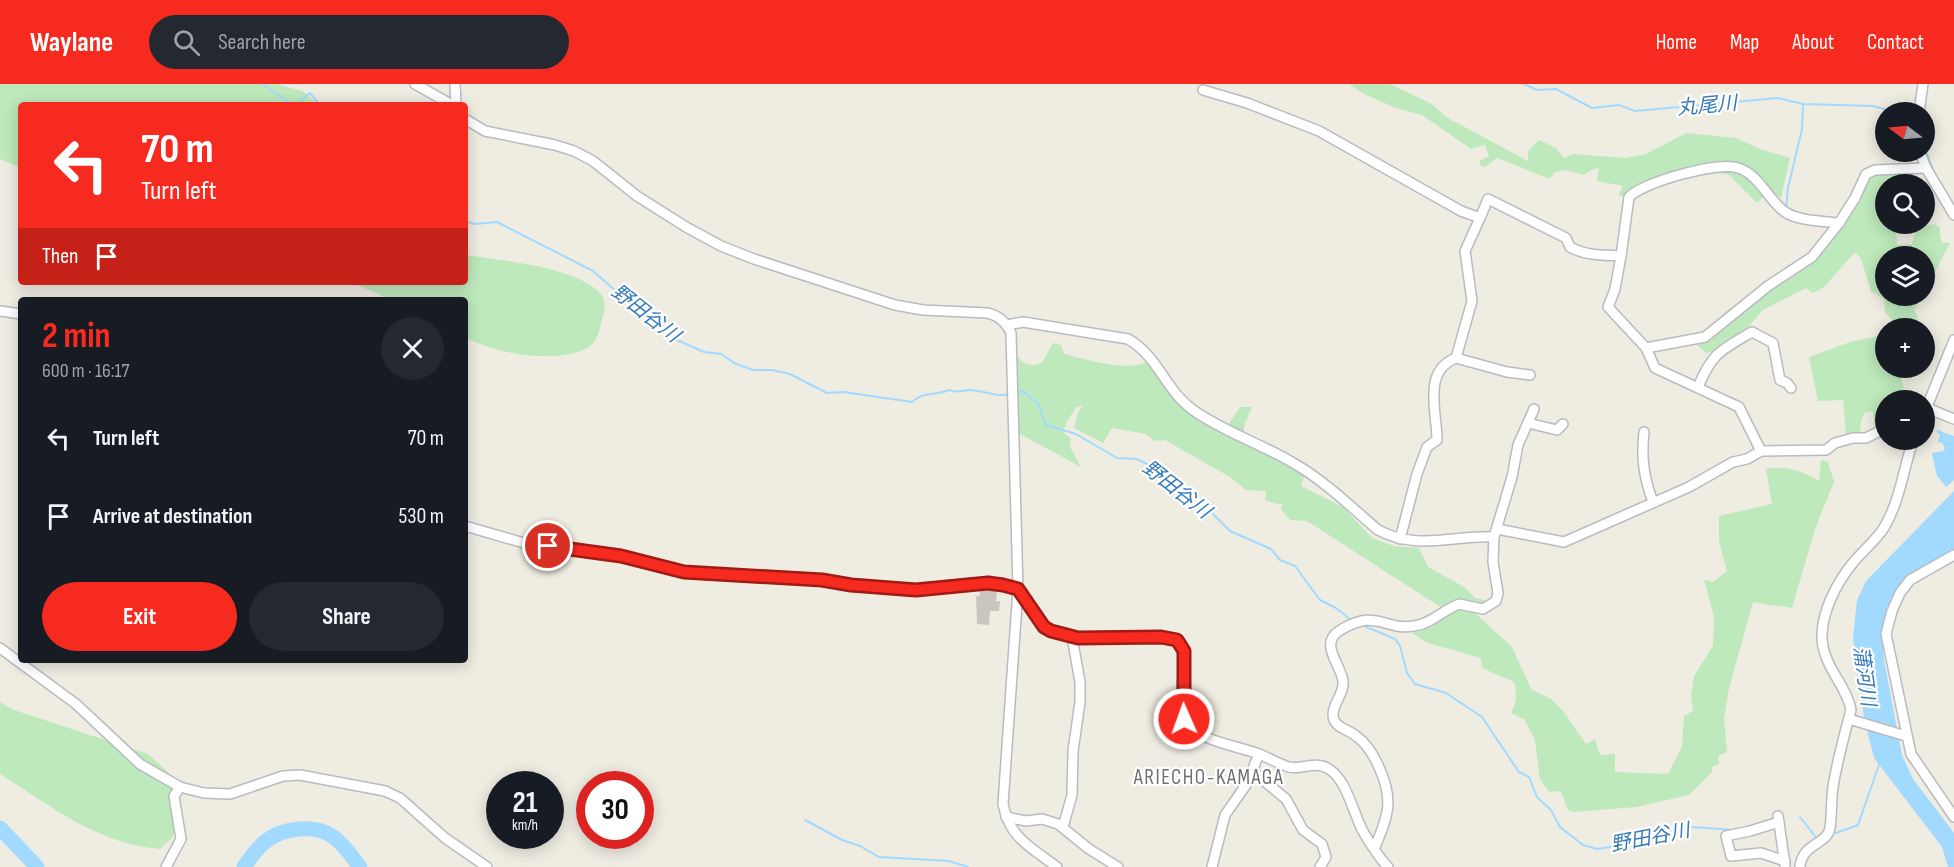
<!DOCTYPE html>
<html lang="en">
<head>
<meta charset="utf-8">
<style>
	:root { --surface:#171b24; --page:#242831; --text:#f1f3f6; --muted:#9ea1a6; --accent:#f72a20 }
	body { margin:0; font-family:"Sofia Sans Condensed","Noto Sans JP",sans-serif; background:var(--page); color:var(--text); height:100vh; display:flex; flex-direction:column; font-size:22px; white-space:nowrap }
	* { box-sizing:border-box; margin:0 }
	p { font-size:20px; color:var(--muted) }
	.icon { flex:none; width:33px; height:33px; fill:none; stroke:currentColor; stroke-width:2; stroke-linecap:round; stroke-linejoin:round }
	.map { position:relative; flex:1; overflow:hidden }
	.drawer { position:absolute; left:18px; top:213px; width:450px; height:366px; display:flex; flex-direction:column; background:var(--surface); border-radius:6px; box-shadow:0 3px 15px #0003 }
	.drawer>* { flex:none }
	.hud { position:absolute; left:18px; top:18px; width:450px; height:183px; border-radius:6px; box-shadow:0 3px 15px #0003; background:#f72a20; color:#fff; overflow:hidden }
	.needle { width:39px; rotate:286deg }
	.controls { position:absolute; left:1875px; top:18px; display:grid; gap:12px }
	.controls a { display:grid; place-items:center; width:60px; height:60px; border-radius:50%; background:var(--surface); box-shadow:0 3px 15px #0003; font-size:30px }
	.speed { position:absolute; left:486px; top:687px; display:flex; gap:12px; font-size:30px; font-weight:700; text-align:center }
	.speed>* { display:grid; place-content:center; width:78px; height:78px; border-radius:50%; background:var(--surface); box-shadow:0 3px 15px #0003; line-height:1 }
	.speed small { font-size:15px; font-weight:400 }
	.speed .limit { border:9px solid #d22; background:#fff; color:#111 }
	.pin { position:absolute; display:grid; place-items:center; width:51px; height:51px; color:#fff; margin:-26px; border:3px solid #fff; border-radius:50%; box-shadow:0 2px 6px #0007 }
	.me { position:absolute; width:66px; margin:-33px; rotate:358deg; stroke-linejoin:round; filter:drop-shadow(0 0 4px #0008) }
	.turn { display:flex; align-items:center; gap:21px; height:126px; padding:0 24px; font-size:27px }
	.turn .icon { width:78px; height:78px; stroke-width:2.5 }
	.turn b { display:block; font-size:42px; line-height:51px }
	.then { display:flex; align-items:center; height:57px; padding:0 24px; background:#0003; gap:12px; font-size:22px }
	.round { display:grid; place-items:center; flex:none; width:63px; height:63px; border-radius:32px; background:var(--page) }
	.head { display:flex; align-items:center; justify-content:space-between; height:102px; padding:0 24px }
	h1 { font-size:36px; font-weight:700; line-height:45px; color:var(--accent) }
	.primary-button { display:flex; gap:12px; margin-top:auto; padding:12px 24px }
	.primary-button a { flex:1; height:69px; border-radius:36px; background:var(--accent); color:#fff; font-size:24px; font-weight:700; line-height:69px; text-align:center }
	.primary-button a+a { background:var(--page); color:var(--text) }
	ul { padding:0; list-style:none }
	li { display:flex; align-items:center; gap:18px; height:78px; padding:0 24px }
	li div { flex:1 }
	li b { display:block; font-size:22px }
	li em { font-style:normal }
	header { display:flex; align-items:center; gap:36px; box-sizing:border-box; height:84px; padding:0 30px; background:var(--accent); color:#fff }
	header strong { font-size:28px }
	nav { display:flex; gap:33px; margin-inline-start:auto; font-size:21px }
	.search { width:420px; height:54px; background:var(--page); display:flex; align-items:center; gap:15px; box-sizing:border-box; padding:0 21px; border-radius:33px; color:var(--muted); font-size:22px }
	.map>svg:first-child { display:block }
	.green { fill:#bee9bc }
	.water { fill:#a2daff }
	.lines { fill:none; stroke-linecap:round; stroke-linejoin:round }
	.stream { stroke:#a2daff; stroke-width:2 }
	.river { stroke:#a2daff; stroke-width:15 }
	.building { fill:#cac6bf }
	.minor-casing { stroke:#b8bbc0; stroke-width:12 }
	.minor { stroke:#fff; stroke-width:9 }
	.route-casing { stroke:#a11b15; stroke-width:15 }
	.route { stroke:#f72a20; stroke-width:10 }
	.labels { text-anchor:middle; stroke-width:4.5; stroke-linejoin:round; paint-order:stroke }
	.water-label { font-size:20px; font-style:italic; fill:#367aba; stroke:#fff }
	.quarter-label { font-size:21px; letter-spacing:1.5px; fill:#6b7177; stroke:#fff }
</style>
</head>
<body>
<header>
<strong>Waylane</strong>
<div class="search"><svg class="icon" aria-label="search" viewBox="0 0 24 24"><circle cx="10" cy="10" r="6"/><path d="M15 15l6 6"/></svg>Search here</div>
<nav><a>Home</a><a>Map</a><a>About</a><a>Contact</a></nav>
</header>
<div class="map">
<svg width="1954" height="783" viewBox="0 0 1954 783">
	<rect width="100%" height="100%" fill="#efece2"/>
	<!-- green -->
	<g class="green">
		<polygon points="0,0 277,0 302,7 319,21 21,21 21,84 0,75"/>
		<polygon points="1349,0 1390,0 1432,20 1446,33 1528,77 1528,67 1539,56 1556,64 1564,74 1574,70 1625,74 1646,70 1686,49 1736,54 1760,65 1790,74 1781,114 1769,106 1757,119 1729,91 1703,85 1661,91 1624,112 1618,112 1623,102 1597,97 1599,84 1593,85 1584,91 1566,86 1555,88 1550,95 1497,74 1485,83 1481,82 1479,77 1489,72 1485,61 1471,65 1422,31 1396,24 1364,10"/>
		<polygon points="1897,89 1897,100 1886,100 1886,140 1896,140 1897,161 1912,160 1916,145 1934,140 1940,143 1940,153 1943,159 1950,159 1925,207 1924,172 1886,172 1886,212 1922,212 1914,226 1918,233 1913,244 1891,244 1894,238 1885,228 1884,215 1871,207 1861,175 1855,168 1824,203 1813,209 1806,204 1763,226 1728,266 1706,269 1697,261 1725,228 1815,176 1867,98 1875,91"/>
		<path d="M465 171C499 176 576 183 600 209 608 218 604 229 601 239 599 248 597 257 589 263 559 281 494 270 465 253V216H393L350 198H465Z"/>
		<path d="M1885 251 1886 284H1898C1900 296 1908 304 1901 316H1886L1885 333 1882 343H1875L1873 327 1864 329 1861 338 1860 353 1846 352 1843 316 1818 317 1809 273 1853 257Z"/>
		<path d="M1053 259 1061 261 1064 270C1086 275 1131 290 1150 276L1167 306 1223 348 1240 323H1252L1245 339 1242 358 1288 379 1305 390 1301 402 1343 423 1372 454 1394 462 1419 464 1428 483 1464 503 1475 514 1491 518 1474 528 1512 563 1531 605 1551 615 1564 628 1586 660 1595 655 1600 671 1615 670V688L1668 690 1682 663 1684 632 1693 627 1691 612 1694 592 1713 562 1714 533 1704 496 1713 498 1727 487 1719 457V432L1772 420 1766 385C1787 381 1801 386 1819 397L1821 376 1828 378 1834 398 1815 445 1792 524 1753 518 1729 604 1724 635 1727 668 1718 672 1719 680 1712 683V688L1689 711 1636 723 1574 728 1568 726 1561 707 1549 708 1540 696 1535 656 1525 636 1511 629C1517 618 1517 610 1514 598L1482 584 1481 574 1428 559 1412 549 1432 543 1448 532 1442 524 1307 437 1290 436 1281 425 1282 419 1277 420 1265 416 1266 407 1246 406 1230 393 1165 356 1155 357 1146 350 1112 344 1103 359 1074 344 1078 328 1083 322 1077 323 1068 335 1063 348 1071 355 1070 363 1081 383 1018 349 1016 270C1024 281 1030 283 1042 279Z"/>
		<path d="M0 618 14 626 148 670 171 691 180 715 178 739 172 754 160 765C95 759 53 723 0 690Z"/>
	</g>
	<!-- water -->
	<g class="water">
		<polygon points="1937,346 1954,352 1954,396 1946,403 1937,392 1932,369 1943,367 1945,364 1942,359 1938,358 1940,350 1937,349"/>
		<polygon points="1954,407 1954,466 1912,488 1903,497 1888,522 1882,551 1884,576 1902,671 1913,695 1954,749 1954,783 1948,783 1942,763 1874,674 1864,634 1853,554 1857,516 1866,497"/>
	</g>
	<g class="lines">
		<!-- stream -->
		<g class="stream">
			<polyline points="262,0 293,21"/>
			<polyline points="1524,0 1537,6 1556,5 1592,24 1619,21 1635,27 1778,14 1803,20 1873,22 1895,28"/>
			<polyline points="295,21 310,9 320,21"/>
			<polyline points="1924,62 1936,93"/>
			<polyline points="1786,125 1788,104 1802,45 1803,20"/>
			<path d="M465 137 475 140 497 138 593 187 616 207 644 222 677 256 704 268 721 270 734 279 753 286H772L790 290 827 309 844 308 912 318C924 307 934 312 949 306 956 309 961 307 969 306 983 306 996 314 1010 310"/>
			<polyline points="1015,309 1023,307 1038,320 1046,341 1076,350 1117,374 1137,375 1147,380 1202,427 1209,426 1230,447 1271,465 1280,476 1295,482 1320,516 1336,524 1351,536"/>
			<polyline points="1362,541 1395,555 1400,562 1407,589 1415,600 1446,609 1482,633 1519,688 1529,693 1537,713 1551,726 1560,743 1583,761 1597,765 1610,763 1641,750 1691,743 1734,746"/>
			<polyline points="1800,733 1815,752"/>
			<polyline points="805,736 842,756 860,762 879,773 949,777 968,783"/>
			<polyline points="1762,739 1783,733"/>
			<polyline points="1836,749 1858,741 1880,678"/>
		</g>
		<!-- river -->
		<g class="river">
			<polyline points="0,744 37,783"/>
			<path d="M244 783C250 774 256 765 265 758 281 744 313 740 332 752 343 759 352 773 360 783"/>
		</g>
	</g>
	<!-- building -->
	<polygon class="building" points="980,507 997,507 996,517 1000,517 999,527 990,527 989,541 977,540 976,512 979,513"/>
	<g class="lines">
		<!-- minor casing -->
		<g class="minor-casing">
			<g id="minor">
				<polyline points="415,0 452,21"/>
				<polyline points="455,0 456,21"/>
				<path d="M1203 6 1247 19 1319 47 1461 127 1480 134 1488 115 1566 154 1570 163C1586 172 1603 171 1621 172L1629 113C1643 98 1719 77 1738 84 1759 90 1768 116 1785 128 1798 137 1823 137 1839 139L1855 114 1866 90 1875 86 1926 84"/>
				<polyline points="1919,28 1923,0"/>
				<path d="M465 35 485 47 555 61 574 67 593 77 637 112 686 143 721 162 754 175 895 221 923 226 987 229C998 231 1007 239 1011 249L1018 505 1003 720C1010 755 1031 763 1057 783"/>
				<polyline points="1920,68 1926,84 1954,131"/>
				<polyline points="1621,172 1615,205 1608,223 1646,264 1655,284 1739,323 1761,367"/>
				<polyline points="0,227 21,230"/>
				<path d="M1007 241 1023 238 1128 255C1159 273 1165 306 1193 326 1224 348 1262 360 1295 380 1326 398 1351 423 1378 446 1418 467 1452 451 1494 453"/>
				<polyline points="1646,264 1705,253 1768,202 1812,173 1839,139"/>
				<polyline points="1456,274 1472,217 1465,167 1480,134"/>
				<path d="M1698 303C1712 269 1721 266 1752 248L1773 259 1780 296 1787 299 1791 304"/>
				<polyline points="1927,324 1954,335"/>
				<polyline points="1924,330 1954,256"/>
				<polyline points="1528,339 1557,346 1563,340"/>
				<path d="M1644 348C1641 374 1644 394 1653 418"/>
				<path d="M465 442 531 461 565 463 621 473 684 488 822 496 851 501 916 506 988 499 1003 500 1018 505 1044 542 1051 547 1078 554 1161 553 1177 556C1195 576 1170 622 1187 640 1203 658 1238 662 1259 670 1269 674 1279 680 1289 683 1303 686 1315 676 1329 685 1346 696 1352 724 1360 741 1364 751 1380 775 1388 783"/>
				<polyline points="1497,445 1564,458 1689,403 1733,378 1747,375 1761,367 1826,366 1835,359 1853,354 1866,354 1886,344"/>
				<path d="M1400 455 1417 390 1427 363 1437 356C1437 328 1422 287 1456 274L1507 288 1530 291"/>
				<polyline points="1954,471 1910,496 1900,509 1892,527 1886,550 1911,670 1954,733"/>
				<polyline points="0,564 76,620 140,680 180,703 204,709 230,710 283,692 300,691 385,707 400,714 445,754 487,783"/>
				<polyline points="1849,635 1906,652"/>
				<polyline points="1252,687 1286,715 1303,746 1322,760 1326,773 1320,783"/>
				<polyline points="1778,732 1785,781"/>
				<polyline points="1006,733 1026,737 1042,735 1058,740 1089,765 1118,783"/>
				<polyline points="1779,738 1750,747 1726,752 1731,772 1761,769 1785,777"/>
				<polyline points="1063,743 1072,711 1073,667 1080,618 1080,598 1072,553"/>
				<path d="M1375 763C1389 730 1394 715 1378 681 1373 670 1366 659 1356 652 1350 646 1338 645 1334 636 1329 623 1345 610 1343 597 1341 581 1319 560 1339 547 1377 523 1383 547 1414 542 1431 540 1443 526 1459 520L1483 525 1496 517 1498 509 1493 478 1494 453 1512 393 1518 361 1534 325"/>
				<polyline points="166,783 181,755 174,712 180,703"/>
				<polyline points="1212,783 1225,731 1246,701 1259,670"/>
				<path d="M1800 783C1802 759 1827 761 1830 744 1832 731 1831 716 1833 703 1837 677 1844 652 1851 626 1847 602 1824 584 1822 555 1821 529 1836 500 1852 480 1862 467 1877 456 1885 442 1900 416 1904 383 1913 356"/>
			</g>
		</g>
		<!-- minor -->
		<use href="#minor" class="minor"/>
	</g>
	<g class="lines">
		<!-- route casing -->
		<g class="route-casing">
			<polyline id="route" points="548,462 621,472 684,488 822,496 851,501 916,506 988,499 1003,501 1018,505 1044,543 1051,547 1078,554 1161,553 1177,556 1184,567 1184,635"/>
		</g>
		<!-- route -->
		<use href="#route" class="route"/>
	</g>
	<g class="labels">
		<!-- water labels -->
		<g class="water-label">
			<text transform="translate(1707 21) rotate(-5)" y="7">丸尾川</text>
			<text transform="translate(646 229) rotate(38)" y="7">野田谷川</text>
			<text transform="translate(1177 405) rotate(38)" y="7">野田谷川</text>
			<text transform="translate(1865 592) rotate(82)" y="7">蒲河川</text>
			<text transform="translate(1650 753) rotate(-11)" y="7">野田谷川</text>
		</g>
		<!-- quarter labels -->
		<g class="quarter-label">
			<text x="1209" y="700">ARIECHO-KAMAGA</text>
		</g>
	</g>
</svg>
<div class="controls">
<a><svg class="needle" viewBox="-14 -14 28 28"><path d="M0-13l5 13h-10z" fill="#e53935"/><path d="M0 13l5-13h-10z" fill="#9ea1a6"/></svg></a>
<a><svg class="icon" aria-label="search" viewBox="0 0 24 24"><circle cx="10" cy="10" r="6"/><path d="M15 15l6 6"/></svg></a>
<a><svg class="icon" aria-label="layers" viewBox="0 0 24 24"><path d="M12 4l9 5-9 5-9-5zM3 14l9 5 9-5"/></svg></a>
<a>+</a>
<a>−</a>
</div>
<div class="speed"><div>21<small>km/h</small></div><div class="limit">30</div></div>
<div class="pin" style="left:548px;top:462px;background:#d93025"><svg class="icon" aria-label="arrive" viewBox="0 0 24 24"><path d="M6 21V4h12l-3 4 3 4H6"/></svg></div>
<svg class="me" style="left:1184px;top:635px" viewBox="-20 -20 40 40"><circle r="17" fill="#f72a20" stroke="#fff" stroke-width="3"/><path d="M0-11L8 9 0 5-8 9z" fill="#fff"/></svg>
<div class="hud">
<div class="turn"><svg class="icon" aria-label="left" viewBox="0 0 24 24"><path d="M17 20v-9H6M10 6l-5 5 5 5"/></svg><div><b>70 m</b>Turn left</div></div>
<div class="then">Then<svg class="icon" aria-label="arrive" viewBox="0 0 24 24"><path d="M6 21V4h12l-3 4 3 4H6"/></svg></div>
</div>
<section class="drawer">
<div class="head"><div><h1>2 min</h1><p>600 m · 16:17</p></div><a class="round"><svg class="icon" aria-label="close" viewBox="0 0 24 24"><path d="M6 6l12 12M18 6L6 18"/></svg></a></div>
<ul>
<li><svg class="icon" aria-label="left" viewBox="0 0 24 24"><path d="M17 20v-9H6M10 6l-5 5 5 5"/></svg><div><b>Turn left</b></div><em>70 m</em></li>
<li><svg class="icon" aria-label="arrive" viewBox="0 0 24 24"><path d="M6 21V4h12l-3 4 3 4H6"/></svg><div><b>Arrive at destination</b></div><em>530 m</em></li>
</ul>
<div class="primary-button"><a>Exit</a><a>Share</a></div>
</section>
</div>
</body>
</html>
